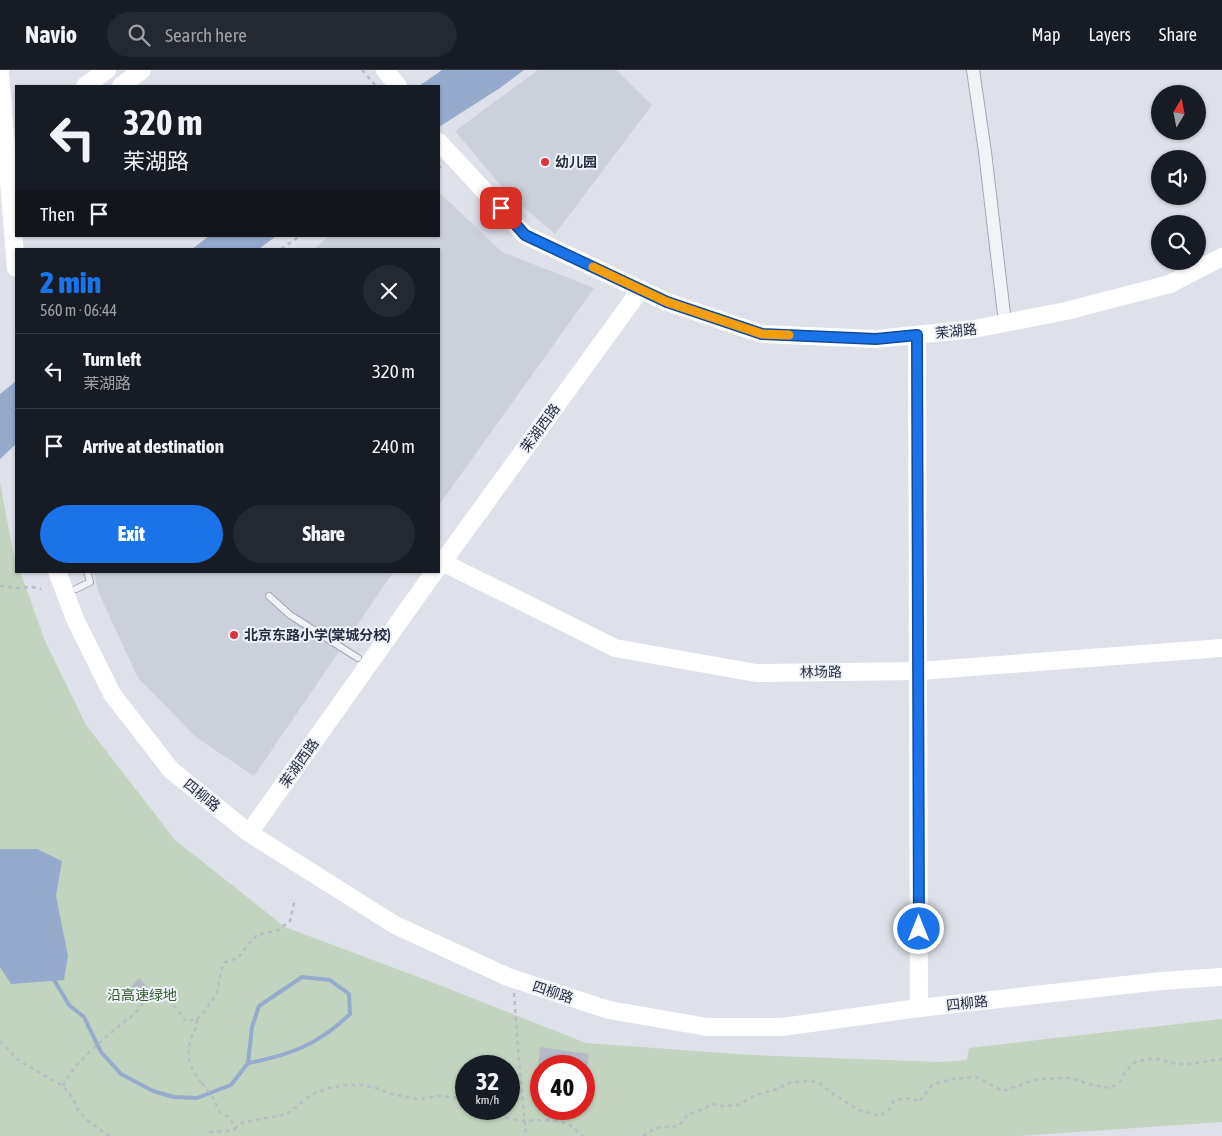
<!DOCTYPE html>
<html lang="en">
<head>
<meta charset="utf-8">
<style>
	:root { --surface:#171b24; --page:#242831; --text:#f1f3f6; --muted:#9ea1a6; --line:#363941; --accent:#1a73e8 }
	body { margin:0; font-family:"Asap Condensed","Noto Sans SC",sans-serif; background:var(--page); color:var(--text); height:100vh; display:flex; flex-direction:column; font-size:19px; white-space:nowrap }
	* { box-sizing:border-box; margin:0 }
	p { font-size:16px; color:var(--muted) }
	.icon { flex:none; width:28px; height:28px; fill:none; stroke:currentColor; stroke-width:2; stroke-linecap:round; stroke-linejoin:round }
	.map { position:relative; flex:1; overflow:hidden }
	.drawer { position:absolute; left:15px; top:178px; width:425px; height:325px; display:flex; flex-direction:column; background:var(--surface); border-radius:0px; box-shadow:0 1px 4px #0004 }
	.drawer>* { flex:none }
	.banner { position:absolute; left:15px; top:15px; width:425px; height:152px; border-radius:0px; box-shadow:0 1px 4px #0004; background:#171b24; color:var(--text); overflow:hidden }
	.needle { width:32px; rotate:10deg }
	.tools { position:absolute; left:1151px; top:15px; display:grid; gap:10px }
	.tools a { display:grid; place-items:center; width:55px; height:55px; border-radius:50%; background:var(--surface); box-shadow:0 1px 4px #0004; font-size:25px }
	.speed { position:absolute; left:455px; top:985px; display:flex; gap:10px; font-size:25px; font-weight:700; text-align:center }
	.speed>* { display:grid; place-content:center; width:65px; height:65px; border-radius:50%; background:var(--surface); box-shadow:0 1px 4px #0004; line-height:1 }
	.speed small { font-size:12px; font-weight:400 }
	.speed .limit { border:8px solid #d22; background:#fff; color:#111 }
	.pin { position:absolute; display:grid; place-items:center; width:42px; height:42px; color:#fff; margin:-21px; border-radius:10px; box-shadow:0 2px 8px #0006 }
	.me { position:absolute; width:55px; margin:-28px; rotate:0deg; stroke-linejoin:round; filter:drop-shadow(0 0 4px #0008) }
	.turn { display:flex; align-items:center; gap:18px; height:105px; padding:0 25px; font-size:22px }
	.turn .icon { width:65px; height:65px; stroke-width:2.5 }
	.turn b { display:block; font-size:35px; line-height:42px }
	.then { display:flex; align-items:center; height:48px; padding:0 25px; background:#0003; gap:10px; font-size:19px }
	.round { display:grid; place-items:center; flex:none; width:52px; height:52px; border-radius:26px; background:var(--page) }
	.headline { display:flex; align-items:center; justify-content:space-between; height:85px; padding:0 25px }
	h1 { font-size:30px; font-weight:800; line-height:38px; color:var(--accent) }
	.primary-button { display:flex; gap:10px; margin-top:auto; padding:10px 25px }
	.primary-button a { flex:1; height:58px; border-radius:30px; background:var(--accent); color:#fff; font-size:20px; font-weight:800; line-height:58px; text-align:center }
	.primary-button a+a { background:var(--page); color:var(--text) }
	ul { padding:0; list-style:none }
	li { display:flex; align-items:center; gap:15px; height:75px; padding:0 25px; border-top:1px solid var(--line) }
	li div { flex:1 }
	li b { display:block; font-size:19px }
	li em { font-style:normal }
	header { display:flex; align-items:center; gap:30px; box-sizing:border-box; height:70px; padding:0 25px; background:var(--surface); border-bottom:1px solid var(--line) }
	header strong { font-size:24px }
	nav { display:flex; gap:28px; margin-inline-start:auto; font-size:18px }
	.search { width:350px; height:45px; background:var(--page); display:flex; align-items:center; gap:12px; box-sizing:border-box; padding:0 18px; border-radius:28px; color:var(--muted); font-size:19px }
	.map>svg:first-child { display:block }
	.built { fill:#ccd0db }
	.green { fill:#c2d4bf; fill-rule:evenodd }
	.water { fill:#96abcc }
	.lines { fill:none; stroke-linecap:round; stroke-linejoin:round }
	.stream { stroke:#96abcc; stroke-width:4 }
	.building { fill:#b5bac6 }
	.lane-casing { stroke:#a3a7b3; stroke-width:8 }
	.street-casing { stroke:#a3a7b3; stroke-width:14 }
	.path { stroke:#b8bcc4; stroke-width:2.5; stroke-dasharray:4 4; stroke-linecap:butt }
	.lane { stroke:#f1f3f7; stroke-width:6 }
	.street { stroke:#f1f3f7; stroke-width:12 }
	.secondary { stroke:#fff; stroke-width:18 }
	.route-casing { stroke:#114b97; stroke-width:12 }
	.route { stroke:#1a73e8; stroke-width:9 }
	.slow { stroke:#f59e0b; stroke-width:9 }
	.poi-dot { fill:#d93840; stroke:#eef1f6; stroke-width:2 }
	.labels { text-anchor:middle; stroke-width:4; stroke-linejoin:round; paint-order:stroke }
	.poi-label { font-size:14px; font-weight:bold; fill:#262d41; stroke:#eef1f6; text-anchor:start }
	.street-label { font-size:14px; fill:#262d41; stroke:#eef1f6 }
	.park-label { font-size:14px; fill:#365e32; stroke:#eef1f6 }
</style>
</head>
<body>
<header>
<strong>Navio</strong>
<div class="search"><svg class="icon" aria-label="search" viewBox="0 0 24 24"><circle cx="10" cy="10" r="6"/><path d="M15 15l6 6"/></svg>Search here</div>
<nav><a>Map</a><a>Layers</a><a>Share</a></nav>
</header>
<div class="map">
<svg width="1222" height="1066" viewBox="0 0 1222 1066">
	<rect width="100%" height="100%" fill="#dee1e9"/>
	<!-- built -->
	<g class="built">
		<polygon points="538,0 616,0 652,35 555,164 507,123 455,61"/>
		<polygon points="439,122 502,182 594,218 439,435 439,179 314,179 329,166 439,166"/>
		<polygon points="94,501 394,501 254,706 197,668 138,608 98,521"/>
	</g>
	<!-- green -->
	<path class="green" d="M0 413 13 481 16 492V501H20L45 571 86 655 175 770 285 857 429 911 586 973 751 985 942 992 967 990 969 978 1222 949V1052L1019 1066H0ZM466 996H509V1039H466ZM541 996H584V1039H541Z"/>
	<!-- water -->
	<g class="water">
		<polygon points="442,0 524,0 500,18 439,57 439,16 419,16"/>
		<polygon points="209,166 276,166 259,179 192,179"/>
		<polygon points="16,311 16,374 0,389 0,324"/>
		<polygon points="0,779 37,779 62,791 56,826 68,886 64,910 11,914 0,897"/>
	</g>
	<g class="lines">
		<!-- stream -->
		<path class="stream" d="M53 908 69 935 84 947 101 982 121 1004 153 1021 174 1027 197 1028 231 1015 248 993 252 957 259 936 302 907 330 910 349 924 350 944C319 974 291 985 248 993"/>
	</g>
	<!-- building -->
	<g class="building">
		<polygon points="139,908 148,918 140,924 131,917"/>
		<polygon points="540,977 589,984 585,1014 584,1014 584,996 541,996 541,1031 535,1029"/>
	</g>
	<g class="lines">
		<!-- lane casing -->
		<g class="lane-casing">
			<g id="lane">
				<polyline points="76,519 90,512 87,501"/>
				<polyline points="269,526 290,545 358,588"/>
			</g>
		</g>
		<!-- street casing -->
		<g class="street-casing">
			<polyline id="street" points="973,0 985,82 1005,253"/>
		</g>
		<!-- path -->
		<g class="path">
			<polyline points="362,0 376,16"/>
			<polyline points="439,96 441,98"/>
			<polyline points="281,179 300,166"/>
			<polyline points="0,516 15,518 32,517 41,519"/>
			<polyline points="514,923 518,978 526,1066"/>
			<polyline points="197,949 204,942 217,923 221,901 225,892 238,888 246,877 257,865 278,860 290,851 295,829"/>
			<polyline points="0,971 17,989 26,995 63,1016 72,1027 78,1040 87,1050 109,1066"/>
			<polyline points="202,1013 212,1026 220,1042 231,1049 235,1059 227,1061 210,1062 207,1066"/>
			<path d="M63 1016C76 991 98 974 119 956 124 952 130 948 134 944 141 937 145 929 151 922L168 923 174 936 186 951 197 949C196 959 194 961 191 969 185 988 191 999 202 1014"/>
			<path d="M483 1039C492 1043 510 1050 520 1050 535 1052 553 1047 567 1054 573 1056 578 1062 583 1066"/>
			<polyline points="235,1059 239,1054 250,1051 287,1044 311,1025 328,1018 347,1015 361,1015 373,1017 392,1024 417,1029 440,1026 459,1028 466,1032"/>
			<polyline points="643,1066 655,1058 679,1056 687,1045 701,1040 712,1034 723,1036 738,1035 756,1025 777,1019 789,1013 804,1011 818,1012 833,1024 859,1040 880,1046 890,1038 894,1030 912,1028 919,1032 933,1014 953,1009 976,1007 1003,1021 1038,1009 1069,1008 1078,1010 1087,1014 1110,1018 1120,1012 1125,1002 1135,992 1153,988 1176,994 1190,994 1222,989"/>
		</g>
		<!-- lane -->
		<use href="#lane" class="lane"/>
		<!-- street -->
		<use href="#street" class="street"/>
		<!-- secondary -->
		<g class="secondary">
			<polyline points="385,0 398,16"/>
			<polyline points="0,2 16,198"/>
			<polyline points="85,16 107,0"/>
			<polyline points="121,16 142,0"/>
			<polyline points="439,72 525,165 667,232 762,264 876,269 974,259 1066,241 1170,214 1222,187"/>
			<polyline points="917,265 919,938"/>
			<polyline points="442,492 615,578 756,603 919,601 1222,578"/>
			<polyline points="439,497 641,219"/>
			<polyline points="57,501 75,549 112,624 171,700 249,763 395,855 508,907 609,940 707,957 782,957 919,938 1161,911 1222,907"/>
			<polyline points="249,763 435,501"/>
		</g>
	</g>
	<g class="lines">
		<!-- route casing -->
		<g class="route-casing">
			<polyline id="route" points="501,138 525,165 667,232 762,264 876,269 917,265 919,859"/>
		</g>
		<!-- route -->
		<use href="#route" class="route"/>
		<!-- slow -->
		<polyline class="slow" points="593,197 667,232 762,264 789,265"/>
	</g>
	<!-- markers -->
	<g class="poi-dot">
		<circle cx="545" cy="92" r="5"/>
		<circle cx="234" cy="565" r="5"/>
	</g>
	<g class="labels">
		<!-- poi labels -->
		<g class="poi-label">
			<text x="555" y="97">幼儿园</text>
			<text x="244" y="570">北京东路小学(棠城分校)</text>
		</g>
		<!-- street labels -->
		<g class="street-label">
			<text transform="translate(956 261) rotate(-6)" y="5">茉湖路</text>
			<text transform="translate(540 358) rotate(-54)" y="5">茉湖西路</text>
			<text transform="translate(821 602) rotate(-1)" y="5">林场路</text>
			<text transform="translate(299 693) rotate(-55)" y="5">茉湖西路</text>
			<text transform="translate(202 725) rotate(39)" y="5">四柳路</text>
			<text transform="translate(553 922) rotate(18)" y="5">四柳路</text>
			<text transform="translate(967 933) rotate(-6)" y="5">四柳路</text>
		</g>
		<!-- park labels -->
		<g class="park-label">
			<text x="142" y="930">沿高速绿地</text>
		</g>
	</g>
</svg>
<div class="tools">
<a><svg class="needle" viewBox="-14 -14 28 28"><path d="M0-13l5 13h-10z" fill="#e53935"/><path d="M0 13l5-13h-10z" fill="#9ea1a6"/></svg></a>
<a><svg class="icon" aria-label="sound" viewBox="0 0 24 24"><path d="M4 9h4l5-4v14l-5-4H4zM17 9q2 3 0 6"/></svg></a>
<a><svg class="icon" aria-label="search" viewBox="0 0 24 24"><circle cx="10" cy="10" r="6"/><path d="M15 15l6 6"/></svg></a>
</div>
<div class="speed"><div>32<small>km/h</small></div><div class="limit">40</div></div>
<div class="pin" style="left:501px;top:138px;background:#d93025"><svg class="icon" aria-label="arrive" viewBox="0 0 24 24"><path d="M6 21V4h12l-3 4 3 4H6"/></svg></div>
<svg class="me" style="left:919px;top:859px" viewBox="-20 -20 40 40"><circle r="17" fill="#1a73e8" stroke="#fff" stroke-width="3"/><path d="M0-11L8 9 0 5-8 9z" fill="#fff"/></svg>
<div class="banner">
<div class="turn"><svg class="icon" aria-label="left" viewBox="0 0 24 24"><path d="M17 20v-9H6M10 6l-5 5 5 5"/></svg><div><b>320 m</b>茉湖路</div></div>
<div class="then">Then<svg class="icon" aria-label="arrive" viewBox="0 0 24 24"><path d="M6 21V4h12l-3 4 3 4H6"/></svg></div>
</div>
<section class="drawer">
<div class="headline"><div><h1>2 min</h1><p>560 m · 06:44</p></div><a class="round"><svg class="icon" aria-label="close" viewBox="0 0 24 24"><path d="M6 6l12 12M18 6L6 18"/></svg></a></div>
<ul>
<li><svg class="icon" aria-label="left" viewBox="0 0 24 24"><path d="M17 20v-9H6M10 6l-5 5 5 5"/></svg><div><b>Turn left</b><p>茉湖路</p></div><em>320 m</em></li>
<li><svg class="icon" aria-label="arrive" viewBox="0 0 24 24"><path d="M6 21V4h12l-3 4 3 4H6"/></svg><div><b>Arrive at destination</b></div><em>240 m</em></li>
</ul>
<div class="primary-button"><a>Exit</a><a>Share</a></div>
</section>
</div>
</body>
</html>
